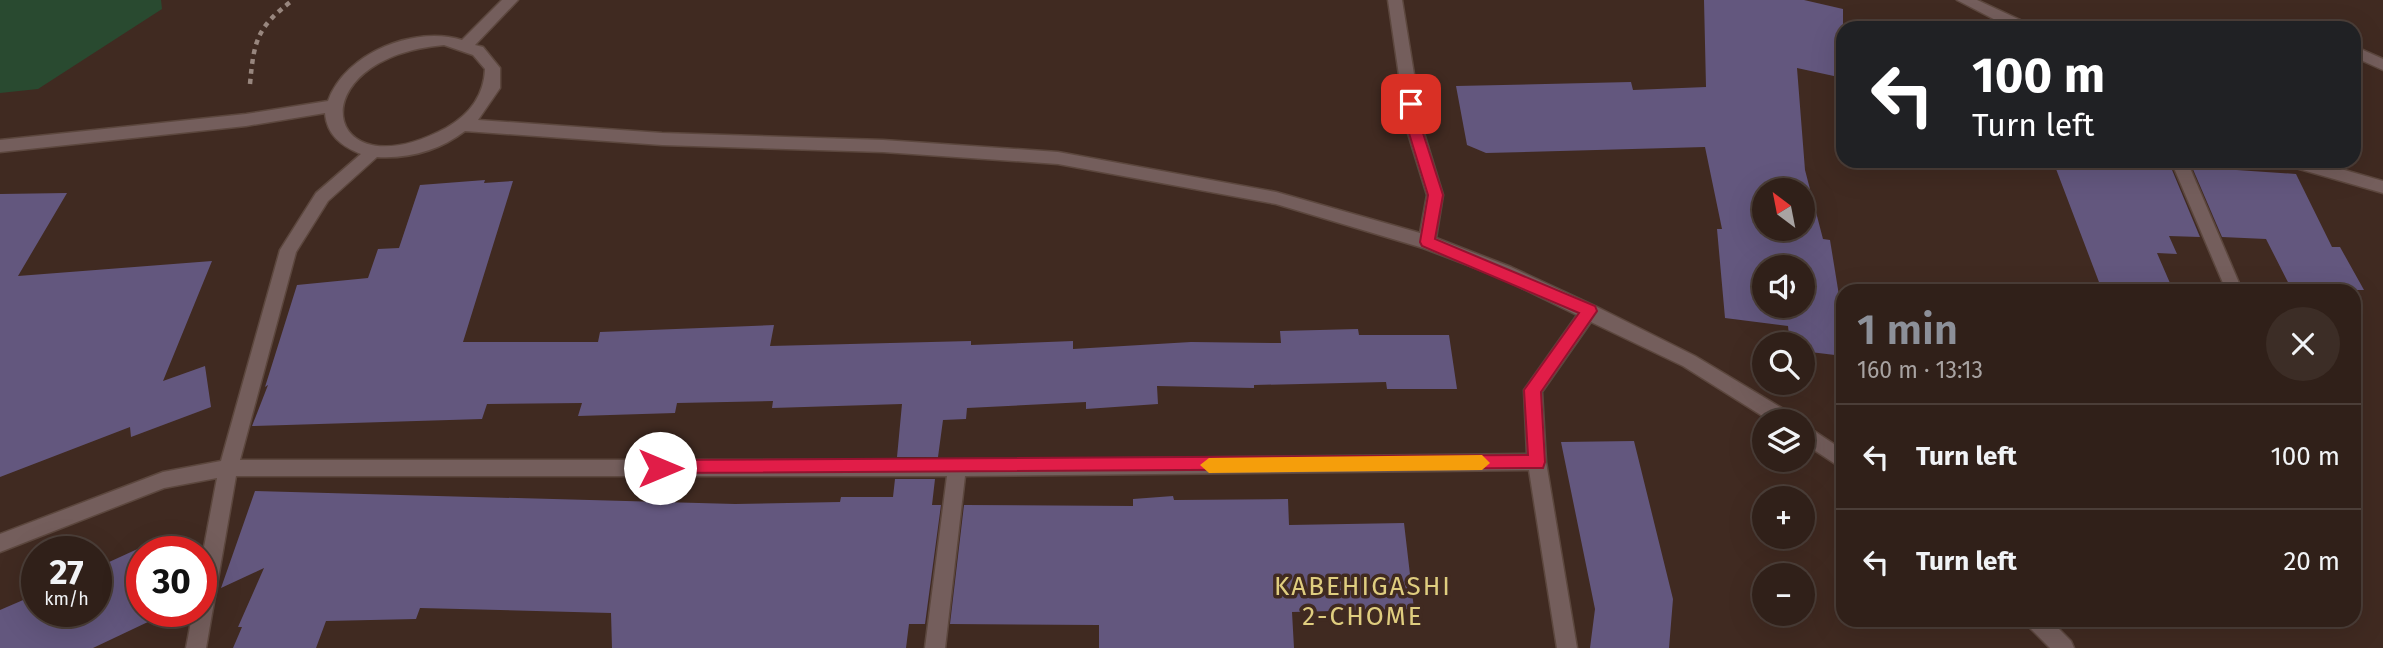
<!DOCTYPE html>
<html lang="en">
<head>
<meta charset="utf-8">
<style>
	:root { --surface:#302019; --page:#3c2d26; --text:#f1f3f6; --muted:#a8a3a2; --line:#4b3e38; --accent:#8c9099 }
	body { margin:0; font-family:"Fira Sans",sans-serif; background:var(--page); color:var(--text); height:100vh; display:flex; flex-direction:column; font-size:26px; white-space:nowrap }
	* { box-sizing:border-box; margin:0 }
	p { font-size:23px; color:var(--muted) }
	.icon { flex:none; width:38px; height:38px; fill:none; stroke:currentColor; stroke-width:2; stroke-linecap:round; stroke-linejoin:round }
	.map { position:relative; flex:1; overflow:hidden }
	.sheet { position:absolute; left:1836px; top:284px; width:525px; height:343px; display:flex; flex-direction:column; background:var(--surface); border-radius:21px; box-shadow:0 7px 28px #0002,0 0 0 2px var(--line) }
	.sheet>* { flex:none }
	.top-card { position:absolute; left:1836px; top:21px; width:525px; height:147px; border-radius:21px; box-shadow:0 7px 28px #0002,0 0 0 2px var(--line); background:#202124; color:#fff; overflow:hidden }
	.needle { width:46px; rotate:328deg }
	.tools { position:absolute; left:1752px; top:178px; display:grid; gap:14px }
	.tools a { display:grid; place-items:center; width:63px; height:63px; border-radius:50%; background:var(--surface); box-shadow:0 7px 28px #0002,0 0 0 2px var(--line); font-size:35px }
	.speed { position:absolute; left:21px; top:536px; display:flex; gap:14px; font-size:35px; font-weight:700; text-align:center }
	.speed>* { display:grid; place-content:center; width:91px; height:91px; border-radius:50%; background:var(--surface); box-shadow:0 7px 28px #0002,0 0 0 2px var(--line); line-height:1 }
	.speed small { font-size:18px; font-weight:400 }
	.speed .limit { border:10px solid #d22; background:#fff; color:#111 }
	.pin { position:absolute; display:grid; place-items:center; width:60px; height:60px; color:#fff; margin:-30px; border-radius:14px; box-shadow:0 4px 10px #0006 }
	.me { position:absolute; width:77px; margin:-38px; rotate:90deg; stroke-linejoin:round; filter:drop-shadow(0 0 5px #0008) }
	.turn { display:flex; align-items:center; gap:24px; height:147px; padding:0 21px; font-size:32px }
	.turn .icon { width:91px; height:91px; stroke-width:2.5 }
	.turn b { display:block; font-size:49px; line-height:60px }
	.round { display:grid; place-items:center; flex:none; width:74px; height:74px; border-radius:37px; background:var(--page) }
	.head { display:flex; align-items:center; justify-content:space-between; height:119px; padding:0 21px }
	h1 { font-size:42px; font-weight:600; line-height:52px; color:var(--accent) }
	ul { padding:0; list-style:none }
	li { display:flex; align-items:center; gap:21px; height:105px; padding:0 21px; border-top:2px solid var(--line) }
	li div { flex:1 }
	li b { display:block; font-size:26px }
	li em { font-style:normal }
	.map>svg:first-child { display:block }
	.green { fill:#294a30 }
	.building { fill:#63577e; fill-rule:evenodd }
	.lines { fill:none; stroke-linecap:round; stroke-linejoin:round }
	.minor-casing { stroke:#5c473e; stroke-width:3 }
	.path { stroke:#98867e; stroke-width:4.5; stroke-dasharray:5 5; stroke-linecap:butt }
	.minor { fill:#745e5c; fill-rule:evenodd }
	.route { fill:#e11d48; stroke:#92132f; stroke-width:2 }
	.slow { fill:#f59e0b }
	.labels { text-anchor:middle; stroke-width:7; stroke-linejoin:round; paint-order:stroke }
	.neighbourhood-label { font-size:26px; letter-spacing:2px; fill:#dfcd7f; stroke:#402a21 }
</style>
</head>
<body>
<div class="map">
<svg width="2383" height="648" viewBox="0 0 2383 648">
	<rect width="100%" height="100%" fill="#402a21"/>
	<!-- green -->
	<polygon class="green" points="0,0 161,0 162,9 38,89 0,93"/>
	<!-- building -->
	<g class="building">
		<path d="M1704 0H1804L1843 9V78L1797 68 1805 170 1823 239 1830 240 1843 320V356L1802 351V345H1790L1788 326 1725 318 1717 229H1722L1705 147 1486 153 1467 145 1456 86 1631 82 1633 90 1706 87ZM1764 191H1802V229H1764ZM1764 268H1802V306H1764Z"/>
		<polygon points="2053,161 2170,165 2200,237 2169,236 2177,254 2157,253 2173,290 2102,290"/>
		<polygon points="2192,167 2296,174 2332,247 2340,247 2364,290 2292,290 2266,239 2222,237"/>
		<polygon points="485,180 484,183 513,181 463,342 598,342 600,332 774,325 770,346 971,341 971,345 1073,341 1073,349 1191,342 1281,343 1280,331 1358,329 1359,335 1449,335 1457,389 1387,389 1386,382 1254,385 1254,388 1157,386 1158,404 1086,409 1086,402 967,408 966,419 943,420 938,457 897,457 902,404 772,408 773,401 677,403 675,413 578,416 582,403 487,404 482,419 252,426 268,385 265,387 297,285 368,278 378,249 399,248 420,185"/>
		<polygon points="67,193 18,276 212,261 163,381 205,366 211,407 131,437 130,427 0,477 0,194"/>
		<polygon points="1634,441 1673,599 1669,648 1590,648 1595,609 1561,442"/>
		<polygon points="895,479 935,479 932,505 941,505 925,624 909,624 906,648 612,648 611,613 420,608 416,619 326,621 316,648 233,648 242,627 238,627 264,568 221,588 255,491 735,504 840,502 841,497 893,497"/>
		<polygon points="1173,496 1174,500 1288,499 1289,525 1404,523 1414,609 1292,612 1294,648 1099,648 1099,625 950,624 964,505 1133,506 1133,499"/>
		<polygon points="155,541 157,551 142,551 142,611 169,612 93,648 0,648 0,610 37,594 37,611 96,611 96,568"/>
	</g>
	<g class="lines">
		<!-- minor casing -->
		<g class="minor-casing">
			<g id="minor">
				<path d="M502 0H518L475 45 483 47 500 68V88L478 120 662 133 883 140 1058 152 1276 192 1420 233 1427 195 1407 130 1388 0H1402L1423 130 1443 195 1436 238 1511 267 1595 306 1695 356 1795 416 1797 422H1772L1683 366 1591 322 1542 392 1546 462 1577 648H1557L1529 470 965 476 945 648H925L947 476H236L206 648H186L193 611H201V563L217 478 164 488 0 552V534L163 472 221 461 280 250 316 193 361 154C341 146 327 135 325 113L246 126 0 152V140L246 114 328 101C345 53 415 25 462 40ZM444 45 473 55 485 69C484 96 469 115 446 128 321 195 297 58 444 45ZM465 131 662 145 883 152 1058 164 1276 204 1423 248 1499 277 1577 315 1524 390 1527 454 957 460H240L296 252 328 201 377 157C409 159 440 150 465 131Z"/>
				<polygon points="1957,0 1977,0 2029,24 2031,28 2011,28"/>
				<polygon points="2354,46 2383,59 2383,70 2354,57"/>
				<polygon points="2171,161 2187,161 2242,290 2226,290"/>
				<polygon points="2283,161 2313,161 2383,181 2383,193 2285,165"/>
				<polygon points="1802,423 1843,450 1843,469 1802,442"/>
				<polygon points="2026,620 2050,620 2071,641 2074,648 2050,648 2029,627"/>
			</g>
		</g>
		<!-- path -->
		<path class="path" d="M250 84C254 40 257 27 293 0"/>
		<!-- minor -->
		<use href="#minor" class="minor"/>
	</g>
	<!-- route -->
	<polygon class="route" points="1411,99 1418,104 1422,130 1443,195 1435,239 1595,306 1597,311 1541,392 1545,462 1543,468 654,473 651,468 654,462 660,460 1528,455 1524,390 1579,313 1422,246 1420,242 1428,195 1408,130 1404,104"/>
	<!-- slow -->
	<polygon class="slow" points="1482,455 1490,463 1482,470 1209,473 1200,465 1209,458"/>
	<g class="labels">
		<!-- neighbourhood labels -->
		<g class="neighbourhood-label">
			<text x="1363" y="595">KABEHIGASHI<tspan x="1363" dy="30">2-CHOME</tspan></text>
		</g>
	</g>
</svg>
<div class="tools">
<a><svg class="needle" viewBox="-14 -14 28 28"><path d="M0-13l5 13h-10z" fill="#e53935"/><path d="M0 13l5-13h-10z" fill="#a8a3a2"/></svg></a>
<a><svg class="icon" aria-label="sound" viewBox="0 0 24 24"><path d="M4 9h4l5-4v14l-5-4H4zM17 9q2 3 0 6"/></svg></a>
<a><svg class="icon" aria-label="search" viewBox="0 0 24 24"><circle cx="10" cy="10" r="6"/><path d="M15 15l6 6"/></svg></a>
<a><svg class="icon" aria-label="layers" viewBox="0 0 24 24"><path d="M12 4l9 5-9 5-9-5zM3 14l9 5 9-5"/></svg></a>
<a>+</a>
<a>−</a>
</div>
<div class="speed"><div>27<small>km/h</small></div><div class="limit">30</div></div>
<div class="pin" style="left:1411px;top:104px;background:#d93025"><svg class="icon" aria-label="arrive" viewBox="0 0 24 24"><path d="M6 21V4h12l-3 4 3 4H6"/></svg></div>
<svg class="me" style="left:660px;top:468px" viewBox="-20 -20 40 40"><circle r="19" fill="#fff"/><path d="M0-13L10 11 0 6-10 11z" fill="#e11d48"/></svg>
<div class="top-card">
<div class="turn"><svg class="icon" aria-label="left" viewBox="0 0 24 24"><path d="M17 20v-9H6M10 6l-5 5 5 5"/></svg><div><b>100 m</b>Turn left</div></div>
</div>
<section class="sheet">
<div class="head"><div><h1>1 min</h1><p>160 m · 13:13</p></div><a class="round"><svg class="icon" aria-label="close" viewBox="0 0 24 24"><path d="M6 6l12 12M18 6L6 18"/></svg></a></div>
<ul>
<li><svg class="icon" aria-label="left" viewBox="0 0 24 24"><path d="M17 20v-9H6M10 6l-5 5 5 5"/></svg><div><b>Turn left</b></div><em>100 m</em></li>
<li><svg class="icon" aria-label="left" viewBox="0 0 24 24"><path d="M17 20v-9H6M10 6l-5 5 5 5"/></svg><div><b>Turn left</b></div><em>20 m</em></li>
</ul>
</section>
</div>
</body>
</html>
